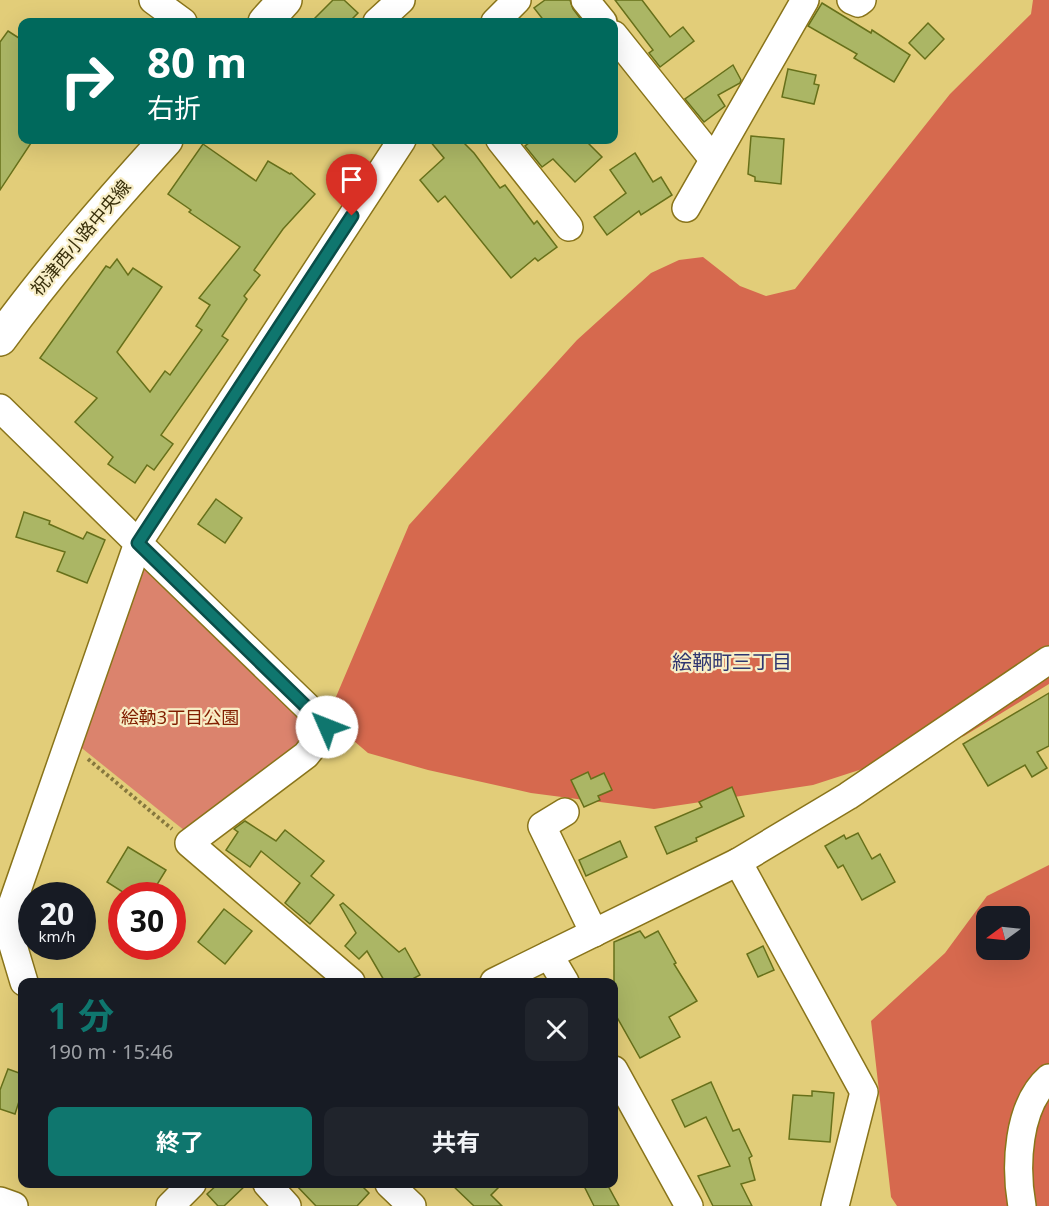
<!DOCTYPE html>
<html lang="ja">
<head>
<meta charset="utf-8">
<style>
	:root { --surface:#171b24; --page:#20242c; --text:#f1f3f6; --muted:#9ea1a6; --accent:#0f766e }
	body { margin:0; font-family:"Noto Sans","Noto Sans JP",sans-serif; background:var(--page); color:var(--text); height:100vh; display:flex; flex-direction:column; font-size:22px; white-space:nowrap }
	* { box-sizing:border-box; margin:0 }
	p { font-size:20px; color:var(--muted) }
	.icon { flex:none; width:33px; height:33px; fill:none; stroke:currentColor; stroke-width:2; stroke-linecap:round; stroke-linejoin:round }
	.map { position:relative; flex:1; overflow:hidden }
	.details { position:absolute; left:18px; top:978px; width:600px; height:210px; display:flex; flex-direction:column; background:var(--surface); border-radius:12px; box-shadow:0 6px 24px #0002 }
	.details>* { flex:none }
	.guide { position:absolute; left:18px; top:18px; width:600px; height:126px; border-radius:12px; box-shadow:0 6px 24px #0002; background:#00695c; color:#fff; overflow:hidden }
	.needle { width:39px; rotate:255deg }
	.tools { position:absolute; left:976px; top:906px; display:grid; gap:12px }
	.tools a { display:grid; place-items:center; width:54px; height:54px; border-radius:12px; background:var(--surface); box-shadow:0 6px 24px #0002; font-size:30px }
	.speed { position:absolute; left:18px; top:882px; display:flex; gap:12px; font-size:30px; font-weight:700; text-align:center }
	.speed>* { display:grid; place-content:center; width:78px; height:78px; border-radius:50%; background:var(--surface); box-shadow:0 6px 24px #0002; line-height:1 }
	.speed small { font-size:15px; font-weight:400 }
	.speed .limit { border:9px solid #d22; background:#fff; color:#111 }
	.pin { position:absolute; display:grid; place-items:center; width:51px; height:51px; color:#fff; margin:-62px -26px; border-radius:50% 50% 50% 0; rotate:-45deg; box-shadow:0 0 6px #0007 }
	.pin .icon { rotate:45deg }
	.me { position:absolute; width:66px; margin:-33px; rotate:314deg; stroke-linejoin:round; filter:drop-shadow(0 0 4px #0008) }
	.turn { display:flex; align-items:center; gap:21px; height:126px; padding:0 30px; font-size:27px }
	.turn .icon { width:78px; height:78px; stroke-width:2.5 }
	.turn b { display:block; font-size:42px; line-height:51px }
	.round { display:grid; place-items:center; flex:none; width:63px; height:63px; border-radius:12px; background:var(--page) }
	.headline { display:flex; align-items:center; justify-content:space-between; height:102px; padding:0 30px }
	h1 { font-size:36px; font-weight:700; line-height:45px; color:var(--accent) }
	.action { display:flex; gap:12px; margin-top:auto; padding:12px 30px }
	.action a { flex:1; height:69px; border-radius:12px; background:var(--accent); color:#fff; font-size:24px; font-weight:700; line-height:69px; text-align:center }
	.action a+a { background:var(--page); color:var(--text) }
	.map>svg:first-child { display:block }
	.green { fill:#db836d }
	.forest { fill:#d6694e; fill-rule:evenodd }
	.building { fill:#abb665; stroke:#67701a; stroke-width:1.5 }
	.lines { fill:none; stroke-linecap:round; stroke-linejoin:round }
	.minor-casing { stroke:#89741a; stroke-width:30 }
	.secondary-casing { stroke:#89741a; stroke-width:36 }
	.path { stroke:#86783e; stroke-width:4; stroke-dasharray:3 3; stroke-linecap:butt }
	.minor { stroke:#fff; stroke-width:27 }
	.secondary { stroke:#fff; stroke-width:33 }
	.route-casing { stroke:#0a4d48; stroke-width:15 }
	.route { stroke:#0f766e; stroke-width:10 }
	.labels { text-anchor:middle; stroke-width:4.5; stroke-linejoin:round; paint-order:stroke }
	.street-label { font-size:18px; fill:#39300c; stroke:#f8eec6 }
	.park-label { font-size:18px; fill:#811e00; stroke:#f8eec6 }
	.neighbourhood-label { font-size:20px; fill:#2f3670; stroke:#f8eec6 }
</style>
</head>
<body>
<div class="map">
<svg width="1049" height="1206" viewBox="0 0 1049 1206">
	<rect width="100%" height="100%" fill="#e2cd79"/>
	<!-- green -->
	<polygon class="green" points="144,561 315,732 190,835 78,745"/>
	<!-- forest -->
	<g class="forest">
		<polygon points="1033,0 1049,0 1049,684 964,736 813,785 654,809 531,793 428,770 368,753 327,718 409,525 577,340 651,273 679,260 703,257 740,286 766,296 795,289 950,94 1031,14"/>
		<path d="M1049 865V1206H897L891 1197 871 1021 945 953 987 896ZM987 916H1020V950H987Z"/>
	</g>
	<!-- building -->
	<g class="building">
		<polygon points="333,0 344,0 358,13 349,22 311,22"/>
		<polygon points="545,0 570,0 573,9 583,22 545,22 534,8"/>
		<polygon points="615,0 642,0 670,37 683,27 694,41 660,67 649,53 653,50"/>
		<polygon points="822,3 871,33 872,30 910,55 894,82 854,58 857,54 808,26"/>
		<polygon points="928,23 944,39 925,59 909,43"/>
		<polygon points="8,31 22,40 22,140 33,140 0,190 0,42"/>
		<polygon points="733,65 741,80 740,83 718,95 725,106 704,122 685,99"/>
		<polygon points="788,69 816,75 814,84 819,85 814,104 782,97"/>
		<polygon points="751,136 784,139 781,184 755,181 755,177 748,174"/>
		<polygon points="429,140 461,140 474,153 500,188 505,185 534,224 537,221 557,247 538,261 535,258 511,278 445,196 438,202 420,180 444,158"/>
		<polygon points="533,140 585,140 602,157 575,182 553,159 542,167 525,146"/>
		<polygon points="203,144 256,181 268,161 290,174 291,173 315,194 283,229 254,270 260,275 244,296 247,299 222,336 228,340 161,435 173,444 154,470 147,465 135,483 108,464 113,457 75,422 97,398 40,358 106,266 110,268 117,259 128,275 133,268 162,287 117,352 150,392 165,371 170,375 202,330 196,326 210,305 199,298 240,247 189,212 191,210 168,194"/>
		<polygon points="635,153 653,182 661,177 672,195 641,215 639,211 607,235 594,217 626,193 610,170"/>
		<polygon points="216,499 242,518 225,543 198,524"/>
		<polygon points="24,512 50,521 49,524 83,539 87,532 105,540 87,583 57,571 65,552 16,537"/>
		<polygon points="1049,693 1049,746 1037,752 1047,768 1032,777 1025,765 988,786 963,744"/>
		<polygon points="588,772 591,779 604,773 612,790 598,796 600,800 584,807 571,780"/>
		<polygon points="732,787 744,816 696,838 697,841 667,854 655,827 702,807 699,802"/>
		<polygon points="245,821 276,841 285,830 324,861 311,876 334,895 310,924 285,903 300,883 261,851 250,867 226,850 238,832 234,829"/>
		<polygon points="858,833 872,859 880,854 895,882 862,900 843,865 838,868 825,846 844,835 846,839"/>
		<polygon points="620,841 627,857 586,876 579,860"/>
		<polygon points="128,847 166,870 150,896 129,896 107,882"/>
		<polygon points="343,903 399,952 405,948 420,975 407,982 385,982 367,951 359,959 345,946 356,933 340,905"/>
		<polygon points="224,909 252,931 225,964 198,942"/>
		<polygon points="640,931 645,938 658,931 676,963 674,964 697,1001 669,1017 680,1037 640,1058 614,1012 614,942"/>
		<polygon points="763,946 774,970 758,977 747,954"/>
		<polygon points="8,1069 22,1074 22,1092 15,1114 0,1109 0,1090"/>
		<polygon points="711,1082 733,1131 739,1129 752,1156 749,1158 755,1180 741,1184 752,1206 713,1206 698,1176 730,1166 706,1117 685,1127 672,1100"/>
		<polygon points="812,1091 834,1093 830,1142 789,1139 793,1095 812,1096"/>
		<polygon points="218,1184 247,1184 224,1206 218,1206 207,1194"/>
		<polygon points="295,1184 360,1184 369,1193 357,1206 316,1206"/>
		<polygon points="451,1184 502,1184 491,1195 502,1206 474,1206"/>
		<polygon points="583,1184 607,1184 619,1206 594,1206"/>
	</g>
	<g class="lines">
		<!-- minor casing -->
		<g class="minor-casing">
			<g id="minor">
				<polyline points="153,0 183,22"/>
				<polyline points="585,0 603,22"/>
				<polyline points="851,0 858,3 862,0"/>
				<polyline points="377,22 401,0"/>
				<polyline points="495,22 517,0"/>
				<polyline points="614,35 713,159"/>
				<polyline points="500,140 569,227"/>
				<polyline points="686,208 805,0"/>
				<polyline points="0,408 138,543 6,922 24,982"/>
				<polyline points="565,812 542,826 594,933"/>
				<polyline points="738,862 864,1092 835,1206"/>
				<polyline points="549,955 565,982"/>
				<polyline points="351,982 189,843 306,755 328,727 138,543 402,140"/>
				<polyline points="494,982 738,862 848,796 1049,660"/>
				<polyline points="614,1070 689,1206"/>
				<polyline points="267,1184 287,1206"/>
				<polyline points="389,1184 412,1206"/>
				<polyline points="0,1201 14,1206"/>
				<polyline points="170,1206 192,1184"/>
				<path d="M1022 1206C1015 1167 1017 1106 1049 1078"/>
			</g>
		</g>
		<!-- secondary casing -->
		<g class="secondary-casing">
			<g id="secondary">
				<polyline points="265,22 285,0"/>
				<path d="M0 339C51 269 108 204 166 140"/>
			</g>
		</g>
		<!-- path -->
		<polyline class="path" points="88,759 172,829"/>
		<!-- minor -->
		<use href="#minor" class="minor"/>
		<!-- secondary -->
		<use href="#secondary" class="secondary"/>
	</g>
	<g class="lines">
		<!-- route casing -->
		<g class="route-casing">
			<polyline id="route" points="327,727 138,543 352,216"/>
		</g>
		<!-- route -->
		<use href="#route" class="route"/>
	</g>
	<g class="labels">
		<!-- street labels -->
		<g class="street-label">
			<text transform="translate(81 238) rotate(-50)" y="6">祝津西小路中央線</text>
		</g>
		<!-- park labels -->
		<g class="park-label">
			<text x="180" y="724">絵靹3丁目公園</text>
		</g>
		<!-- neighbourhood labels -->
		<g class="neighbourhood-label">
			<text x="732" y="669">絵鞆町三丁目</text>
		</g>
	</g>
</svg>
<div class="tools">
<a><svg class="needle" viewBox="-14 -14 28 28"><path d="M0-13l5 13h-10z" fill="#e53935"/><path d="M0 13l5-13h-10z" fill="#9ea1a6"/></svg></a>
</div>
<div class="speed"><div>20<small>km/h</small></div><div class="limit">30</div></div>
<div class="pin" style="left:352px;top:216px;background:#d93025"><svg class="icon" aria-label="arrive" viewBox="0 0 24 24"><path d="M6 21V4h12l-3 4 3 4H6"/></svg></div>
<svg class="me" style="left:327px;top:727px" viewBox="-20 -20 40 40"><circle r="19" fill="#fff"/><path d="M0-13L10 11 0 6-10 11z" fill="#0f766e"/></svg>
<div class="guide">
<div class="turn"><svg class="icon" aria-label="right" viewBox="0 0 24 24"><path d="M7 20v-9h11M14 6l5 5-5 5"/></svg><div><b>80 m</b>右折</div></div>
</div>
<section class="details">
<div class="headline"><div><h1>1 分</h1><p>190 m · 15:46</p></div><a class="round"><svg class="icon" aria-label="close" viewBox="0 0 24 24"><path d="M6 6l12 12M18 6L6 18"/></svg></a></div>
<div class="action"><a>終了</a><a>共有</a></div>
</section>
</div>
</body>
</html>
